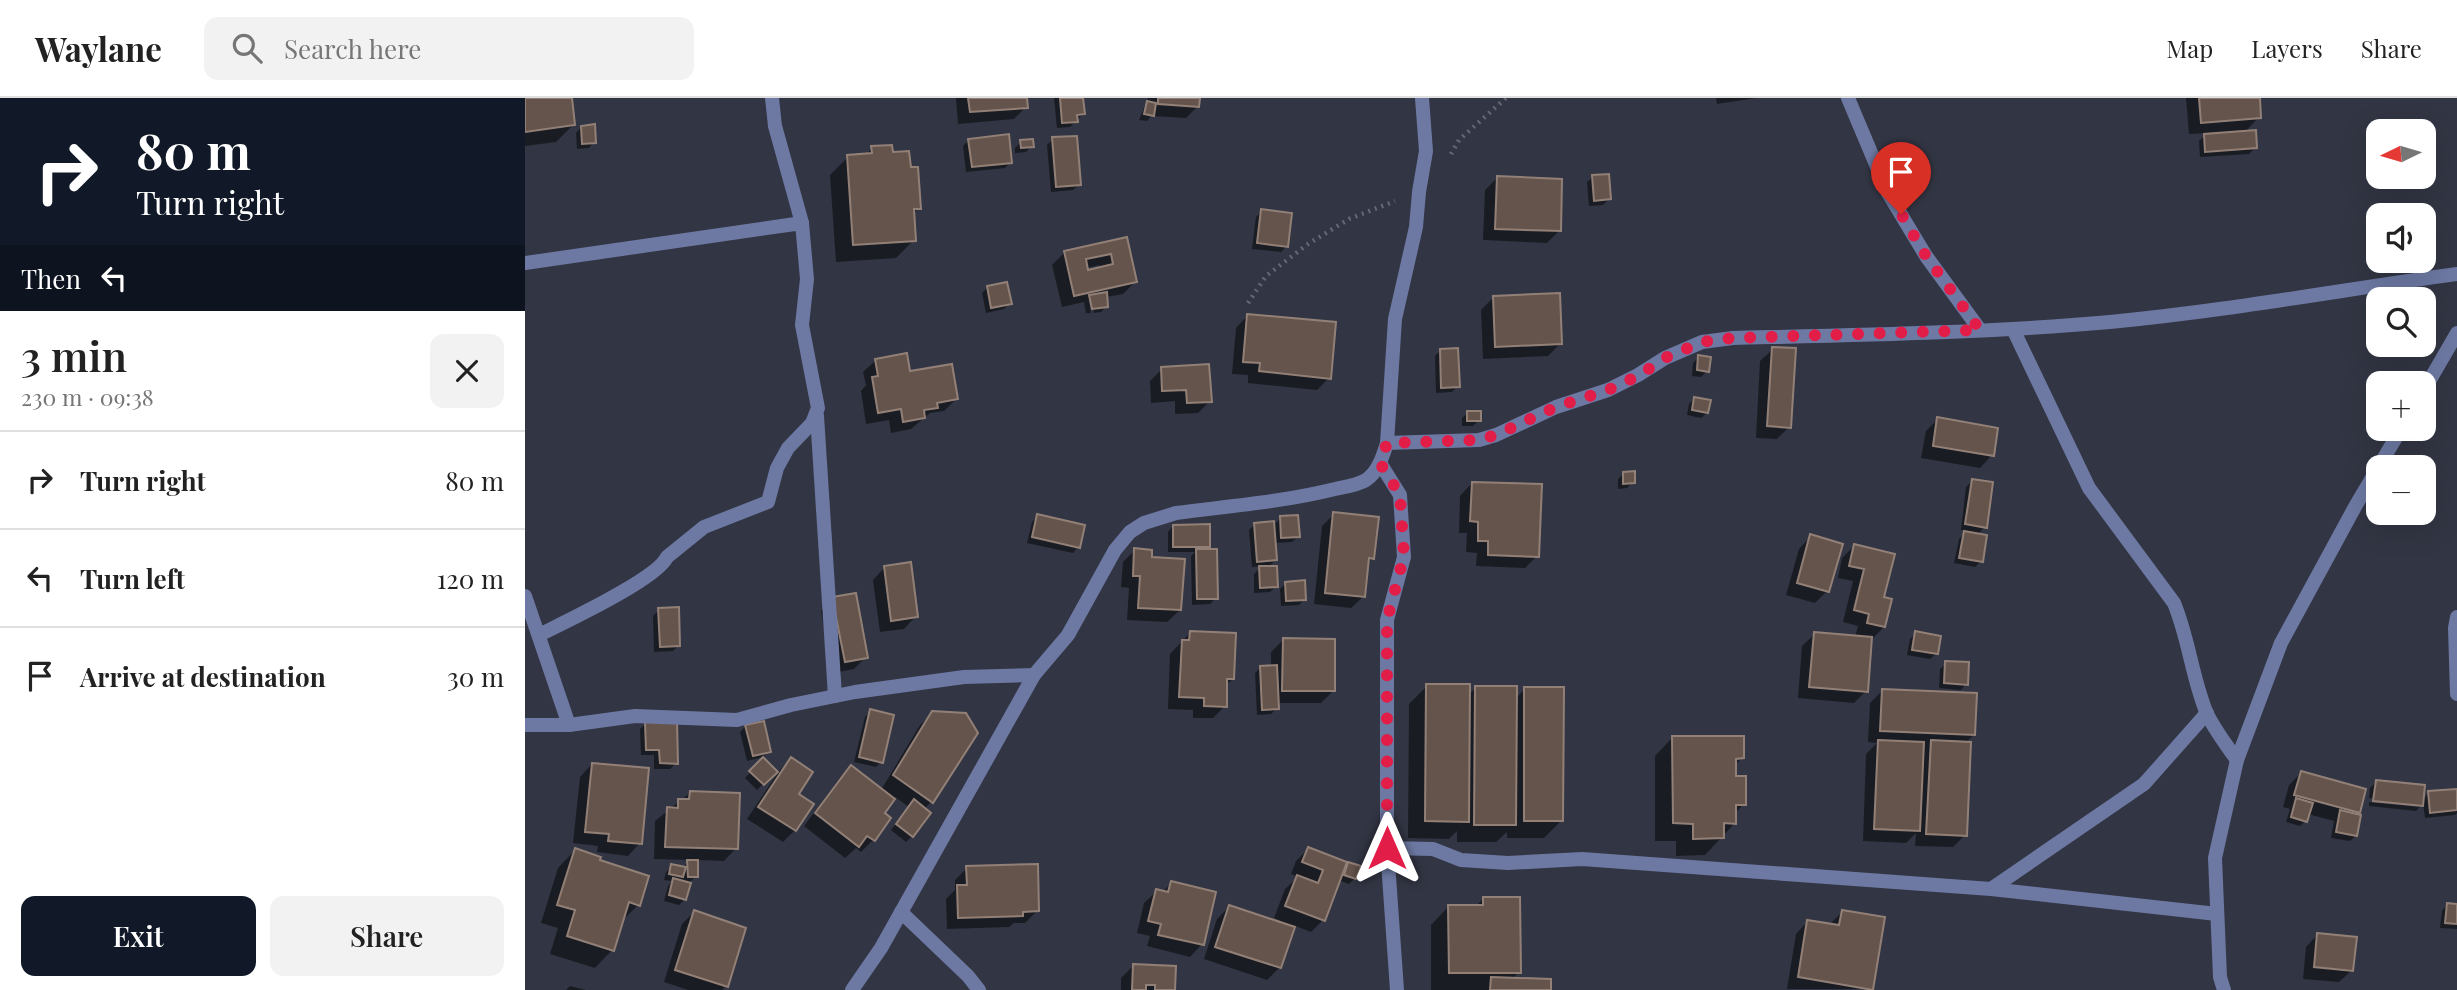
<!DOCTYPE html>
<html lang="en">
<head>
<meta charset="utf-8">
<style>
	:root { --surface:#fff; --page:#f2f2f2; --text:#222; --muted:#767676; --line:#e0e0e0; --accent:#111827 }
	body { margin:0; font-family:"Playfair Display",serif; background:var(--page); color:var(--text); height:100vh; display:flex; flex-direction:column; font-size:26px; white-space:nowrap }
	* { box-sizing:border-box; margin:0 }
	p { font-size:23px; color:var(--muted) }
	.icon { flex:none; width:38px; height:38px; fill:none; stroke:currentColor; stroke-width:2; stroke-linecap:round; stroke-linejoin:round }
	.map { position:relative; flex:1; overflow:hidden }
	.sheet { display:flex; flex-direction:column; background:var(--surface); width:525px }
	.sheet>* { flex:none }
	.top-card { background:#111827; color:#fff; overflow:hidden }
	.needle { width:46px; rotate:265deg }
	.controls { position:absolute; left:1841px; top:21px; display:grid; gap:14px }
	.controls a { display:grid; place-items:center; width:70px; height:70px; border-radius:14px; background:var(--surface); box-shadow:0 7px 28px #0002; font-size:35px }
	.pin { position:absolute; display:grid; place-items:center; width:60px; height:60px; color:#fff; margin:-72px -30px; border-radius:50% 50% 50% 0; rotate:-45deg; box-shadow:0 0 7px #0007 }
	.pin .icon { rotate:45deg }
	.me { position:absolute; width:77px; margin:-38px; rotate:0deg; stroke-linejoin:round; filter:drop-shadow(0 0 5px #0008) }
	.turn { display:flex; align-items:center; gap:24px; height:147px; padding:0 21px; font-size:32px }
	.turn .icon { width:91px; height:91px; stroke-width:2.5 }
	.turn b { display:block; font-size:49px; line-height:60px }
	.then { display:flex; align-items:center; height:66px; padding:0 21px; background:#0003; gap:14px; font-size:26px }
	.round { display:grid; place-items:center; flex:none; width:74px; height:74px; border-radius:14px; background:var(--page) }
	.headline { display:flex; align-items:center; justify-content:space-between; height:119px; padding:0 21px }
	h1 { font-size:42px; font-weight:600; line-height:52px }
	.button { display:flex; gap:14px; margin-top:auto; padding:14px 21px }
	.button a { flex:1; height:80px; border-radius:14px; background:var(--accent); color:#fff; font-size:28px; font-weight:600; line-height:80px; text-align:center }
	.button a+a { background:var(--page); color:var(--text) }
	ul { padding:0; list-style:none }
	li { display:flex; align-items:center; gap:21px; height:98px; padding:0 21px; border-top:2px solid var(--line) }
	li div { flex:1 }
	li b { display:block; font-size:26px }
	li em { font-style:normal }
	header { display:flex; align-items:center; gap:42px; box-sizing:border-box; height:98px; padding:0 35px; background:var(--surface); border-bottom:2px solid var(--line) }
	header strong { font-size:33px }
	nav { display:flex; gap:38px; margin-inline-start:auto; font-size:24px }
	.search { width:490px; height:63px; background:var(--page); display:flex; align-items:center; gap:18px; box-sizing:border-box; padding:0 24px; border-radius:14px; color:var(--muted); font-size:26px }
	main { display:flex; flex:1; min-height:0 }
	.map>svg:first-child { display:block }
	.shadow { fill:#0007; fill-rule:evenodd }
	.building { fill:#64544c; stroke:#928077; stroke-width:2; fill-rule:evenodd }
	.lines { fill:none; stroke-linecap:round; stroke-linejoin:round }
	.path { stroke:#656874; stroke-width:4.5; stroke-dasharray:2 5; stroke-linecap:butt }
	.street { stroke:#6d79a3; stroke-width:14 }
	.route { stroke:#e11d48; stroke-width:12; stroke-dasharray:0 21.6 }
</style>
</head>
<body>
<header>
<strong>Waylane</strong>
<div class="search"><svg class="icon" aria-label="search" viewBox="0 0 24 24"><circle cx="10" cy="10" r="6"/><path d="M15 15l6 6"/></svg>Search here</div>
<nav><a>Map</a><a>Layers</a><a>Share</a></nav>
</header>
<main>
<section class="sheet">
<div class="top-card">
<div class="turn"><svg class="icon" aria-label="right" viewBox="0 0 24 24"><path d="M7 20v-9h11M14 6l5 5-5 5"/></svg><div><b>80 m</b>Turn right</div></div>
<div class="then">Then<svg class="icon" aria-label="left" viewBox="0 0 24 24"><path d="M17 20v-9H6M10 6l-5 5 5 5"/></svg></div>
</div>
<div class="headline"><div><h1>3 min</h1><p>230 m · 09:38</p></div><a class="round"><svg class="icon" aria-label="close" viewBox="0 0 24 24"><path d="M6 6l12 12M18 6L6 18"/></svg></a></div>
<ul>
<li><svg class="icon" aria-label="right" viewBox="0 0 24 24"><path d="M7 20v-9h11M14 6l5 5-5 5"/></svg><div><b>Turn right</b></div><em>80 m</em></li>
<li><svg class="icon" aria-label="left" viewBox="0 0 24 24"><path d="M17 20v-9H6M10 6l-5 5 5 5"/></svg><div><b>Turn left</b></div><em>120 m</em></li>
<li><svg class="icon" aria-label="arrive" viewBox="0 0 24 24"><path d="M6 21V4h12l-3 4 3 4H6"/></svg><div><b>Arrive at destination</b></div><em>30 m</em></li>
</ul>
<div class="button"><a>Exit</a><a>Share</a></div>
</section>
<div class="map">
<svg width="1932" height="892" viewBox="0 0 1932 892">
	<rect width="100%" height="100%" fill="#323543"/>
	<!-- shadow -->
	<g class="shadow">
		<polygon points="0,0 45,0 49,26 31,44 0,48"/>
		<polygon points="431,0 500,0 501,9 489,21 433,26"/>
		<polygon points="529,0 557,0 558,16 545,29 532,30"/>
		<polygon points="623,0 673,0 673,8 661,20 626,18 622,23 614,22"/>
		<polygon points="1191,0 1231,0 1192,6"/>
		<polygon points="1661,0 1733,0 1734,19 1719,35 1730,50 1724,56 1675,59 1674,43 1683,35 1664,36"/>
		<polygon points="56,29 69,44 64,50 52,51 51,35"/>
		<polygon points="528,41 554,87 548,92 526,94 522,47"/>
		<polygon points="444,42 486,64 480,70 441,74 438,48"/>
		<polygon points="496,44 507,48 501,54 490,55 490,50"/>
		<polygon points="347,50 394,110 387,117 389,142 371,160 311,164 305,77 323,59 340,58"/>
		<polygon points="1853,59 1853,79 1873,79 1867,87 1849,87 1849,63"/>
		<polygon points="1068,79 1084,101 1078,107 1064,108 1062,84"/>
		<polygon points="972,80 1034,133 1022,145 958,142 960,92"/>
		<polygon points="737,113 762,148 756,154 727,151 731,119"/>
		<path d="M601 141 610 184 598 196 581 199 582 208 576 214 569 215 567 203H564L566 215H561L559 204 537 209 527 167 539 155ZM574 167 575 171 562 174 561 170Z"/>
		<polygon points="463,189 485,205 479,211 461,215 457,195"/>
		<polygon points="968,200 1035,246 1023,258 958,261 956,212"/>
		<polygon points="723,217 804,280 792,292 723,285 723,277 707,276 711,230"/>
		<polygon points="1248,251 1264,329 1252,341 1231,340 1235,263"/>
		<polygon points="915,253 933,288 927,294 911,295 910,258"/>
		<polygon points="1174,259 1182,273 1176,279 1167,278 1168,265"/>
		<polygon points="351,262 431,301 419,313 405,315 386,331 366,335 364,322 341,326 336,293 341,287 338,274"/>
		<polygon points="637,271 685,303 673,315 650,316 650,303 626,305 625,283"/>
		<polygon points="1170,300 1182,315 1176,320 1162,317 1164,306"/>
		<polygon points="943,315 954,322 948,328 937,328 937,320"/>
		<polygon points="1413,321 1467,357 1455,370 1396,360 1401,333"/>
		<polygon points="1099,375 1108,384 1102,390 1093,391 1093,381"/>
		<polygon points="1447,383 1460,429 1452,437 1456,463 1450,469 1429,465 1434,441 1442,433 1436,432 1441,389"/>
		<polygon points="947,385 1012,458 1000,470 951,468 952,455 941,454 942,435 934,435 935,398"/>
		<polygon points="809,416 848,460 842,466 839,498 826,510 789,506 797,428"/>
		<polygon points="513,418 553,449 548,455 502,445 507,424"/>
		<polygon points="756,420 773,439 767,444 749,445 751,462 742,470 751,489 745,494 729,495 729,476 737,468 727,469 724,432 730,426 748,428"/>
		<polygon points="648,428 683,448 679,452 691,500 685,506 667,507 666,458 670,454 643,454 643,434"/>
		<polygon points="1286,438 1302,493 1290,505 1261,497 1274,451"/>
		<polygon points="1329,448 1356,500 1359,529 1346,542 1341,593 1329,605 1273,600 1277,548 1290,536 1330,539 1333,528 1318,524 1328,483 1313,480 1317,460"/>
		<polygon points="610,452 625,460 655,512 642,524 602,522 604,490 596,489 598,464"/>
		<polygon points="360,469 391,518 379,531 355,534 348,482"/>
		<polygon points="761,485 780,501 774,507 756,508 755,491"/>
		<polygon points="308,501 341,559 329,571 308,575 296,513"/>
		<polygon points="134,512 154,547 148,553 129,554 128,518"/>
		<polygon points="666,534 708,581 700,588 700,608 688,620 668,620 668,612 643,611 645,556"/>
		<polygon points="1391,535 1411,556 1405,561 1382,557 1385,541"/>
		<polygon points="758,542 808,593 796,605 752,605 752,610 746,616 732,617 730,575 736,569 746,569 746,554"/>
		<polygon points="1421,565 1441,586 1436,592 1414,590 1415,571"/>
		<polygon points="902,588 943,597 951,590 990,601 1000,591 1037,722 1019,740 982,740 982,734 971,744 932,744 932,733 924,741 883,740 884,606"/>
		<polygon points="1357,593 1449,637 1440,645 1440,737 1428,749 1390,748 1391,735 1381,745 1338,743 1341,656 1352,645 1343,644 1345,605"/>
		<polygon points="346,613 356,664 351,669 329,664 340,619"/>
		<polygon points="408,615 406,704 399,711 387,738 381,744 366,732 384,709 370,699 357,716 364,721 348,742 336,754 331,750 320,760 279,728 314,681 326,669 356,692 395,627"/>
		<polygon points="121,625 151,665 145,671 129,671 129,657 116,657 115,631"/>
		<polygon points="221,628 244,653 238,659 222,663 215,634"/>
		<polygon points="1147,640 1217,660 1209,668 1209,680 1219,706 1209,716 1210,725 1180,757 1151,758 1151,743 1130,743 1130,658"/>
		<polygon points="238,661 250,674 232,692 220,680"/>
		<polygon points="266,661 271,696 270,732 258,744 222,721 254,673"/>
		<polygon points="67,666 115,745 103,758 72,754 73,748 48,745 55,679"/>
		<polygon points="1776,675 1833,714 1830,717 1831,738 1825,743 1806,740 1809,723 1783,716 1780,723 1775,728 1761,724 1765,711 1758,709 1764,687"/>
		<polygon points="1851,684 1897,702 1904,695 1932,692 1932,715 1930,717 1900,720 1898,705 1891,713 1844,708 1844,704 1894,709 1894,706 1844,700 1845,690"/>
		<polygon points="165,695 211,750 199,763 171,762 172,778 164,784 160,801 154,807 139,803 143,788 147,783 139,782 141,774 147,768 157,770 165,762 129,761 130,723"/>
		<polygon points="783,751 816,774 824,766 830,780 824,786 813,782 798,822 786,834 768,827 754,870 742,882 679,861 692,821 704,809 755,826 756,823 749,820 760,791 773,779 766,776 771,763"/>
		<polygon points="50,752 73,763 113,807 96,824 87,852 70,870 25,856 33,830 16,825 33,770"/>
		<polygon points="442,770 513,812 500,825 489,825 484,829 422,831 421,801 430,792 430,782"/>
		<polygon points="646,785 677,846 665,859 622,848 625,838 612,835 619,805 632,793 637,795"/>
		<polygon points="958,801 994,874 987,881 1024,892 906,892 906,827 923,809 950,809"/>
		<polygon points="1922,807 1932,808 1932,831 1915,830 1917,813"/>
		<polygon points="169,814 201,888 197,892 163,892 139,884 157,826"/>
		<polygon points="1317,814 1346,891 1262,891 1271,836 1283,823 1304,827"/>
		<polygon points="1793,836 1827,872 1814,884 1778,881 1781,849"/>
		<polygon points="608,868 649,892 596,892 596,880"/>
		<polygon points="45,888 61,892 41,892"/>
	</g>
	<!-- building -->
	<g class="building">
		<polygon points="0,0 47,0 50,27 0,34"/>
		<polygon points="443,0 502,0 503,10 445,14"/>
		<polygon points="535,0 558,0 560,16 552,17 553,24 537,25"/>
		<polygon points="633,0 675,0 674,9 633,6"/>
		<polygon points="1674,0 1735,0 1736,20 1676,25"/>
		<polygon points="622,3 631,5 629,18 619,16"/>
		<polygon points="70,26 71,45 57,46 56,28"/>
		<polygon points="1731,32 1732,50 1680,54 1679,36"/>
		<polygon points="484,36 487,65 447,69 443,41"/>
		<polygon points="552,38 556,87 531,89 527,39"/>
		<polygon points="508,41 509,49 496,50 495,42"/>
		<polygon points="367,47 368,54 384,53 386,69 393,69 396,111 389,111 391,143 328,147 322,57 347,55 346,48"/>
		<polygon points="1084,76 1086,101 1069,103 1067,77"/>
		<polygon points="972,78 1037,81 1036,133 970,131"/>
		<polygon points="736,111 767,115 763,149 732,145"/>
		<path d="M602 139 612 184 549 198 539 153ZM586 156 588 166 563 172 561 161Z"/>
		<polygon points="482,184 487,206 466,210 462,188"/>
		<polygon points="582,194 583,209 567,211 564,197"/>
		<polygon points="1035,195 1037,246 970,249 968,198"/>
		<polygon points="722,216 811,224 806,281 734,273 735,265 718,264"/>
		<polygon points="1247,249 1271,250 1266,330 1242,328"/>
		<polygon points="933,250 935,289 916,290 915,251"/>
		<polygon points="382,255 385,273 427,266 433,301 412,305 413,310 399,312 400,320 378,324 376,311 353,315 347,279 353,278 350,261"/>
		<polygon points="1173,257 1186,259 1184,274 1172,272"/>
		<polygon points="684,266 687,304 662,305 661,292 637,293 636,269"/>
		<polygon points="1169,299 1186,302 1183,315 1167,312"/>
		<rect x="942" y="313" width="14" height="10"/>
		<polygon points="1412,319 1473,330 1469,358 1408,348"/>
		<polygon points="1110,373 1110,385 1098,386 1098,374"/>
		<polygon points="1447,381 1468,384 1462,430 1440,426"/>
		<polygon points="947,384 1017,386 1014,459 963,457 963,443 953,443 953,424 945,423"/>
		<polygon points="808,414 854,419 849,461 844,460 840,499 800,495"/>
		<polygon points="512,416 560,427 555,450 507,439"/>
		<polygon points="773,417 775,439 756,440 755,418"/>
		<polygon points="749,423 752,462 732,464 729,425"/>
		<polygon points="685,426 685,449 648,449 648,427"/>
		<polygon points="1439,433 1462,437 1458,464 1434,460"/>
		<polygon points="1285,436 1318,446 1304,494 1272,485"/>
		<polygon points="1329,446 1370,456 1359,499 1367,501 1360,529 1342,525 1344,516 1329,512 1339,471 1324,468"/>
		<polygon points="609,450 627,452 627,459 660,461 656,512 613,510 615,478 608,478"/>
		<polygon points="671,451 692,451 693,501 672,501"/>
		<polygon points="386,464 393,519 366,523 359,468"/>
		<polygon points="734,468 752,468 753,489 735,490"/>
		<polygon points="780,482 781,502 761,503 760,484"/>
		<polygon points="331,495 343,560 320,564 307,499"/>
		<polygon points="154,509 155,548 135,549 133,510"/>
		<polygon points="665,533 711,535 709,581 702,581 702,609 679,608 679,600 654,599 657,542 664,542"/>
		<polygon points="1390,533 1416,538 1413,556 1387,552"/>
		<polygon points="1289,534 1347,539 1343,594 1284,589"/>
		<polygon points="758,540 810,541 810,593 757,593"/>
		<polygon points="1420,563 1444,564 1443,587 1419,585"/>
		<polygon points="752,567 754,611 737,612 735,568"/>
		<polygon points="901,586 945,586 944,724 900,723"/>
		<polygon points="950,588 992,588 991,727 949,727"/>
		<polygon points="999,589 1039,589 1038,723 999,723"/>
		<polygon points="1357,591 1452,595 1450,637 1355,633"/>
		<polygon points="345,611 369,617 358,665 334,659"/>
		<polygon points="407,613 441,615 453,635 408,705 368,677"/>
		<polygon points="152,623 153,666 135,665 134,652 121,652 120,624"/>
		<polygon points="239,623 246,654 228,658 220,627"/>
		<polygon points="1147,638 1219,638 1219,660 1211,661 1211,678 1221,678 1221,707 1211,707 1211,726 1199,725 1199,740 1168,741 1168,726 1148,725"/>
		<polygon points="1353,642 1399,644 1395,733 1349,731"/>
		<polygon points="1406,642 1446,644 1442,738 1401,736"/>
		<polygon points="238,659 253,674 239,687 224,673"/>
		<polygon points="266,659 288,674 274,696 289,706 271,733 233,709"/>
		<polygon points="67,665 124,670 117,746 83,743 84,736 60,734"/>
		<polygon points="326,667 370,701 360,715 366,720 350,743 342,738 334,749 290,715"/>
		<polygon points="1776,673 1841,691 1835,715 1769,697"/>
		<polygon points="1851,682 1900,687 1898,708 1848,703"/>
		<polygon points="1932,691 1932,712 1905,715 1903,693"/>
		<polygon points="165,693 215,695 213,751 140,749 142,709 153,710 153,701 164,701"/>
		<polygon points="1771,700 1788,705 1782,724 1766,719"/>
		<polygon points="389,701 406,715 388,739 371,726"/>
		<polygon points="1815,712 1836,717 1832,738 1811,734"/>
		<polygon points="783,749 822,764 800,823 760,808 772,777 793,785 798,772 777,764"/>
		<polygon points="50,750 76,759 75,762 124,778 115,808 104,804 89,853 42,838 50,812 32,807"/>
		<polygon points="162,762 173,762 173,779 163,779"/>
		<polygon points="823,764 836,768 831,781 819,777"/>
		<polygon points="146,766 161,769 158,779 144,776"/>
		<polygon points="513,766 514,813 498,814 498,818 433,820 432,787 442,787 441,768"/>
		<polygon points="148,780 166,785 161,802 144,797"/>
		<polygon points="646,783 691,794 679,847 633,837 636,826 623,823 631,791 643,794"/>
		<polygon points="958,799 995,799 996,875 924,875 923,807 958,807"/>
		<polygon points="1922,805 1932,806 1932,826 1920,825"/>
		<polygon points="704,807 770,829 756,870 690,849"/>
		<polygon points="169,812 221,830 203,889 150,872"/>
		<polygon points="1317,812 1360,819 1348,892 1273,879 1282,822 1314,827"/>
		<polygon points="1792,835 1832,839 1828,873 1789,869"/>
		<polygon points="608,866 651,868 650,892 630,892 630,887 621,887 621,892 607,892"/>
		<polygon points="966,879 1026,881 1026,892 965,892"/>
	</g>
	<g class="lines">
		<!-- path -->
		<g class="path">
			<polyline points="926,56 934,42 981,0"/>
			<polyline points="723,205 741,178 783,146 824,121 870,103"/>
		</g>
		<!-- street -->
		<g class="street">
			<polyline points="247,0 250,28 277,125"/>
			<polyline points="1323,0 1363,95 1401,158 1455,232"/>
			<path d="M0 165 277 125 282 181 277 227 293 310 287 325 263 350 252 370 243 404 179 429 142 459C132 481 40 524 14 537"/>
			<path d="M1488 231 1564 390 1649 505C1664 541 1667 580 1682 616 1690 632 1701 647 1712 662"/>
			<polyline points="1899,292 1932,235"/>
			<polyline points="292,318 310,598"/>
			<path d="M862 345 954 342 971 337 1031 309 1083 292 1113 277 1140 260 1177 244 1208 240C1334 237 1460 235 1585 224 1701 213 1816 192 1932 176"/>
			<polyline points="855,365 875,397 879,459 862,522 862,750 872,892"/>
			<polyline points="0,498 44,627"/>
			<polyline points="1932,519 1930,530 1932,596"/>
			<polyline points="0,627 44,627 110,618 212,622 266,607 330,594 439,579 509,577"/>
			<polyline points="862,750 908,751 936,762 983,765 1057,761 1466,791 1692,816"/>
			<polyline points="1466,791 1619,686 1682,615"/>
			<polyline points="376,814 443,878 454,892"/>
			<path d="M327 892 356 850 509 577 543 537 590 452 605 434 619 425 651 415C704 408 758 404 810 391 820 389 833 387 841 382 853 374 858 358 862 345L870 221 891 129 894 94 901 53 897 0"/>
			<polyline points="1699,892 1695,879 1690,760 1712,662 1756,545 1831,407 1876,331"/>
		</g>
	</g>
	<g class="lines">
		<!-- route -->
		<polyline class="route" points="862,750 862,522 879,458 875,397 855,365 862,345 954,342 971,337 1031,309 1083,292 1113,278 1140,260 1177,244 1208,240 1455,232 1401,158 1376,116"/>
	</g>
</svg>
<div class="controls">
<a><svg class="needle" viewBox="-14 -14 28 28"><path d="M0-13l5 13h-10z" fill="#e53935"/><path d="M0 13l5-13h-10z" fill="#767676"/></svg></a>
<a><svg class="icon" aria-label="sound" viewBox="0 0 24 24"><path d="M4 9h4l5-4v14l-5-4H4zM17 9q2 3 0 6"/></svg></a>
<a><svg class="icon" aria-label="search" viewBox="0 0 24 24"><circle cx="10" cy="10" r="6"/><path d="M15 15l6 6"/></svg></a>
<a>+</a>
<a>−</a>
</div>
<div class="pin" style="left:1376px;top:116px;background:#d93025"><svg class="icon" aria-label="arrive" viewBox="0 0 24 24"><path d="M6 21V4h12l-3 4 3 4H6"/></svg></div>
<svg class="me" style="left:862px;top:750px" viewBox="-20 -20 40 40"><path d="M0-17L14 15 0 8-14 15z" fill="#e11d48" stroke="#fff" stroke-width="4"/></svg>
</div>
</main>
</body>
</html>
